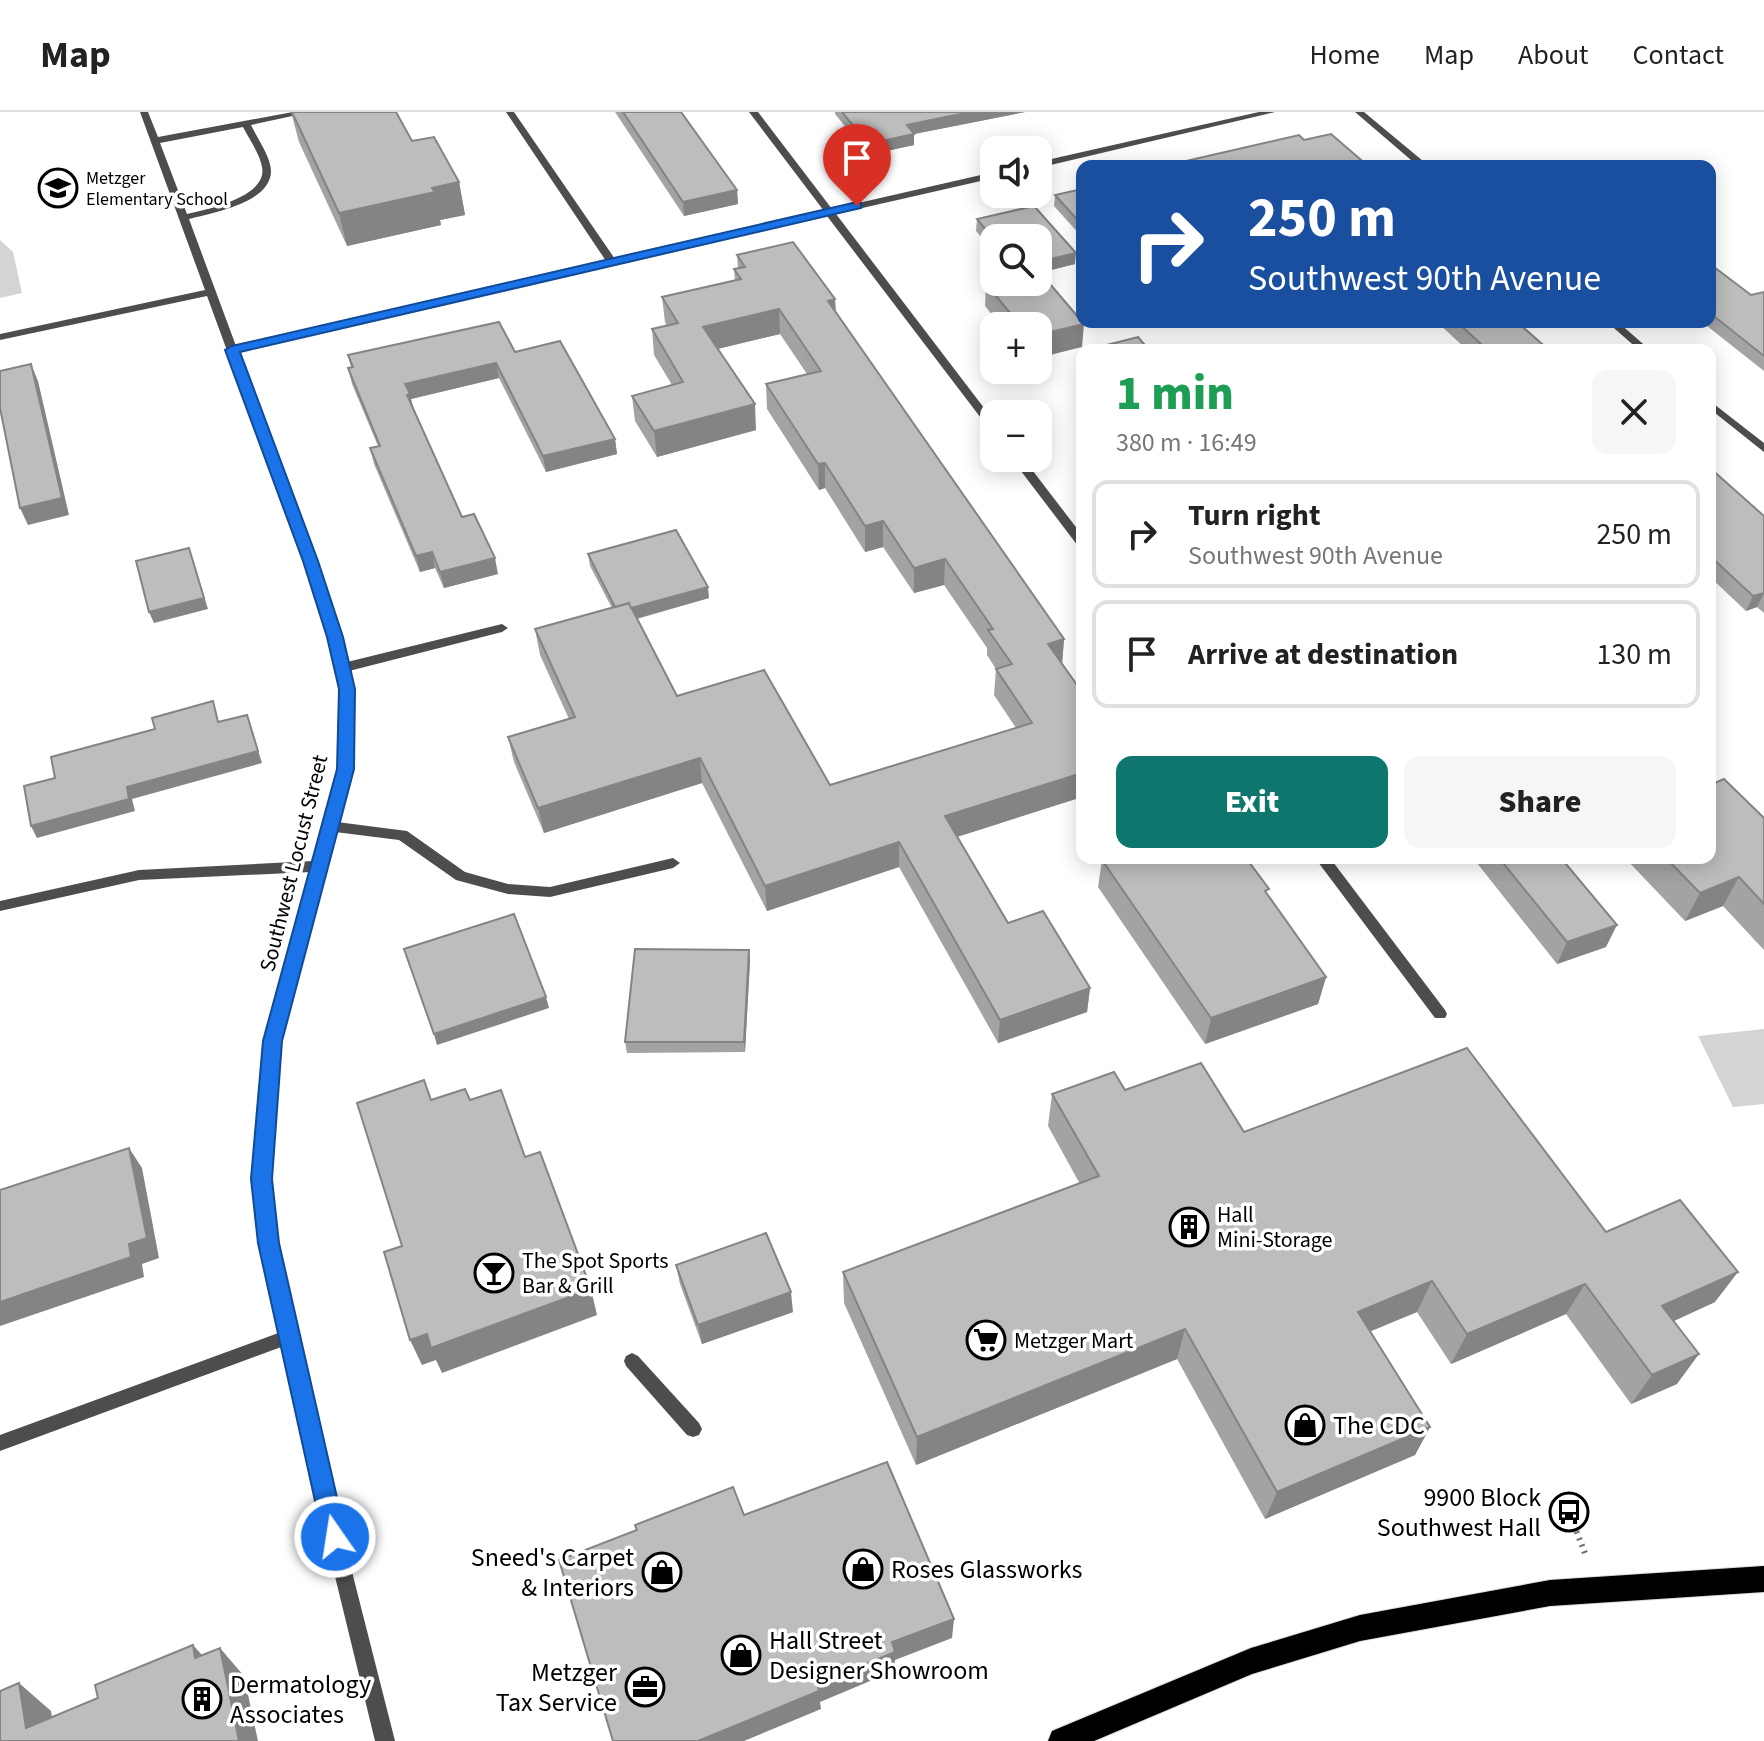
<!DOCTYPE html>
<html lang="en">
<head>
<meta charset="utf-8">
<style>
	:root { --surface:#fff; --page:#f6f6f6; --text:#222; --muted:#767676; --line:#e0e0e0; --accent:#0f766e }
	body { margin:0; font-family:"Source Sans 3",sans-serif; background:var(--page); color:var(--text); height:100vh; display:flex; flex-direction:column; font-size:30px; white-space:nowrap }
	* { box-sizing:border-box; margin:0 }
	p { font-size:26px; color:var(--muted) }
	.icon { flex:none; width:44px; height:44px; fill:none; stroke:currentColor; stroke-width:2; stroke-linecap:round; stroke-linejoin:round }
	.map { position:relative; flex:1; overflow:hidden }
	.side { position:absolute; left:1076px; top:232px; width:640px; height:520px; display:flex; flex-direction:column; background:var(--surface); border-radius:16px; box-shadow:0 4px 20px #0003 }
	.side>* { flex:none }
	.guide { position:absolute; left:1076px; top:48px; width:640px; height:168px; border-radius:16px; box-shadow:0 4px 20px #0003; background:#1a4fa0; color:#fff; overflow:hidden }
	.controls { position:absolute; left:980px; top:24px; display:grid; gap:16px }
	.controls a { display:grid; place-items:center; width:72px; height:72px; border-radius:16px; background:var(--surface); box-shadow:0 4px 20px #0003; font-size:40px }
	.pin { position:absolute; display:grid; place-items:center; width:68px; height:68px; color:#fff; margin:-82px -34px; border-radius:50% 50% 50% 0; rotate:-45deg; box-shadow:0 0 8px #0007 }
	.pin .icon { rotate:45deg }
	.me { position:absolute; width:88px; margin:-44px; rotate:347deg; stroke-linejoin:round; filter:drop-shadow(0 0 6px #0008) }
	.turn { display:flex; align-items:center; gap:28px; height:168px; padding:0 40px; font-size:36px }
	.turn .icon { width:104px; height:104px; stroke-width:2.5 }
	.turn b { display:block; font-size:56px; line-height:68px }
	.round { display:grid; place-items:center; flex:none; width:84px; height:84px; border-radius:16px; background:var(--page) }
	.headline { display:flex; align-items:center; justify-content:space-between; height:136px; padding:0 40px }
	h1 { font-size:48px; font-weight:800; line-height:60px; color:#1e9e55 }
	.cta { display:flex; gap:16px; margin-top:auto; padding:16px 40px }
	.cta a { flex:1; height:92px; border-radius:16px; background:var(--accent); color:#fff; font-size:32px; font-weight:800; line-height:92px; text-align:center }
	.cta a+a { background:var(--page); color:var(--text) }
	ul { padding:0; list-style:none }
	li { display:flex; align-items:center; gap:24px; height:108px; margin:0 16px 12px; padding:0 24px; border:4px solid var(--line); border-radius:16px }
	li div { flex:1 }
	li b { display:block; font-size:30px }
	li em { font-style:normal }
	header { display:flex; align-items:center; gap:48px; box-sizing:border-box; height:112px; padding:0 40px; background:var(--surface); border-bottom:2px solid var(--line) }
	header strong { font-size:38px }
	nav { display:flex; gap:44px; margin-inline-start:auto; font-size:28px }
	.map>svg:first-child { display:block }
	.green { fill:#d4d4d4 }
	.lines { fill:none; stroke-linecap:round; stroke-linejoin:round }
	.major-casing { stroke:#dbdbdb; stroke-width:2 }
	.path { stroke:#6f6f6f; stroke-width:6; stroke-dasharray:2 5; stroke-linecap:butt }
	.minor { fill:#4d4d4d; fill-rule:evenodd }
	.major { fill:#000; fill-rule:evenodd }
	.wall { fill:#a3a3a3 }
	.shaded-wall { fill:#848484 }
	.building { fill:#bdbdbd; stroke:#848484; stroke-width:2 }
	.route { fill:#1a73e8; stroke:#114b97; stroke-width:2 }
	.labels { text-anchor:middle; stroke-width:7; stroke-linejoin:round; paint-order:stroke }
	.far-poi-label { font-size:18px; fill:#000; stroke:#fff; text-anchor:start }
	.street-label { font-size:22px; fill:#000; stroke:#fff }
	.poi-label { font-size:22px; fill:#000; stroke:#fff; text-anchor:start }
	.near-poi-label { font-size:26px; fill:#000; stroke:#fff; text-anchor:start }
</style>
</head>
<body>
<header>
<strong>Map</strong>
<nav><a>Home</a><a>Map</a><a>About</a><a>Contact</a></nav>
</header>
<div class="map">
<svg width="1764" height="1629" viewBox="0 0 1764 1629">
	<rect width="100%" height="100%" fill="#fff"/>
	<!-- green -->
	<g class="green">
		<polygon points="0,128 13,140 22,181 0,186"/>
		<polygon points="1764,917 1764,992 1733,995 1698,924"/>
	</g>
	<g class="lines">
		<!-- major casing -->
		<g class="major-casing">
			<polygon id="major" points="1764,1454 1764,1480 1550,1494 1360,1529 1252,1562 1094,1629 1048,1629 1052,1619 1251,1536 1360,1503 1550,1468"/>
		</g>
		<!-- path -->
		<polyline class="path" points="1569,1400 1586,1444"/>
		<!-- minor -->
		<g class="minor">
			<path d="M140 0H148L158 25 293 0H311L251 13C257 26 271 45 271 59 271 91 212 101 189 107L236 234 606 149 506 0H514L615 147 824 99 749 0H758L832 97 994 60V66L836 102 994 309V319L990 318 827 104 238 240 316 449 341 525 347 550 502 512 508 516 502 520 349 559 353 577 352 657 337 710 407 719 465 760 508 772 550 775 673 746 680 751 673 756 550 785 508 782 456 768 399 728 335 720 279 929 269 1067 277 1131 349 1448 395 1629H375L331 1448 284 1234 0 1339V1323L281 1220 261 1131 253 1067 265 929 311 760 139 768 0 799V789L139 758 313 749 338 657 341 577 329 525 304 449 207 184 0 228V222L205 178ZM243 15C249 27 260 42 262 55 268 85 207 97 187 102L160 31Z"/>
			<polygon points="1259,0 1275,0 1038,56 1038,50"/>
			<polygon points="1355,0 1364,0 1429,54 1418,54"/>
			<polygon points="1607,210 1618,210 1650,238 1639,238"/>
			<polygon points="1710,289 1764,331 1764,340 1710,297"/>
			<polygon points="1011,346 1023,346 1082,423 1082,435 1078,434"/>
			<polygon points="1315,746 1330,746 1445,898 1447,902 1445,906 1435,906"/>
			<polygon points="632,1241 638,1244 699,1311 702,1317 699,1323 693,1325 687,1323 626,1254 624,1249 626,1244"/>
		</g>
		<!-- major -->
		<use href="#major" class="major"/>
	</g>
	<!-- wall -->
	<g class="wall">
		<polygon points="291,0 412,29 459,70 465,103 440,108 441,113 347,134 299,30"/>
		<polygon points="615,0 681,0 737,78 738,92 684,104"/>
		<polygon points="835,0 1025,0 914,22 914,33 868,43 835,2"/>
		<polygon points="1082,77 1082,124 1081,124 1054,94 1055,83"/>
		<polygon points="977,107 1075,152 1040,161 1082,235 1038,214 1001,214 985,194 986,172 1038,170 994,126 994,140 976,119"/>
		<polygon points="737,143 835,187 836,200 1064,527 1062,551 1082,580 1082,685 957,725 1008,811 1090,876 1087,900 998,931 899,755 767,799 702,671 544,721 514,650 508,625 569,607 540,543 535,517 612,496 590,454 588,442 709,486 637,507 677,584 830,673 1016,616 994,583 996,557 987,543 987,536 944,473 914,481 883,435 865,440 825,376 819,378 767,297 766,272 807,262 780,222 717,237 756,318 657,345 635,309 632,284 672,273 654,243 652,217 667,214 665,210 662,185 735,169 734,157 738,156"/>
		<polygon points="1710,152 1751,183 1764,180 1764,259 1702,210 1710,210"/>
		<polygon points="1437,210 1517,210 1549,238 1466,237"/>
		<polygon points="515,240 615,327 617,342 546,360 499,266 411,287 413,298 462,405 498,462 444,476 435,456 420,460 374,352 370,336 378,334 352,272 348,256 351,255 348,243"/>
		<polygon points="1710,356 1764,404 1764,501 1757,495 1746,499 1710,465"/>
		<polygon points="1764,706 1764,838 1723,794 1685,809 1625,746 1710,746"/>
		<polygon points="1473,746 1561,746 1606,835 1557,852"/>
		<polygon points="1102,748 1267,782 1326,865 1318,892 1205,932 1098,775"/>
		<polygon points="749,838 750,849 745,940 627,941 625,930"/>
		<polygon points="1125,978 1244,1020 1606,1120 1715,1190 1674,1209 1677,1272 1631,1292 1566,1202 1451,1252 1417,1200 1370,1219 1430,1315 1415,1343 1265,1407 1177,1247 916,1353 844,1191 843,1160 1080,1072 1048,1014 1052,982"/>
		<polygon points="676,1153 793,1200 702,1232 680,1172"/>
	</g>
	<!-- shaded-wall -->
	<g class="shaded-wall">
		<polygon points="970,0 1025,0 914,22 914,33 868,43 868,32 907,13"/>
		<polygon points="459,70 465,103 440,108 441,113 347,134 339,101 432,76"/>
		<polygon points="737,78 738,92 684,104 683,90"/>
		<polygon points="1076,141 1075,152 1038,161 1038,150"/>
		<polygon points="835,187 836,212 828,189"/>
		<polygon points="779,197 780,222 705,240 703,215"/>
		<polygon points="1084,212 1082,235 1038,246 1038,223"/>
		<polygon points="496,251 499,266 411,287 414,298 407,283 405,272"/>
		<polygon points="31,252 38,269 69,403 28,413 20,396"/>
		<polygon points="755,292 756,318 657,345 654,319"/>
		<polygon points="615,327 617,342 546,360 543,344"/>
		<polygon points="825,351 825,376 819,378 818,352"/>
		<polygon points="883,409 883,435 865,440 865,414"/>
		<polygon points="189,436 208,497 154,511 149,500"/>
		<polygon points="432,440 435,456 420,460 416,444"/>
		<polygon points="495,446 498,462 444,476 440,460"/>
		<polygon points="945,447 944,473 914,481 914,456"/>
		<polygon points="708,475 709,486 620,511 618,500"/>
		<polygon points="1764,481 1757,495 1746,499 1753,484"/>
		<polygon points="1064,527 1062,553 1048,532"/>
		<polygon points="247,603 262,651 132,687 135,699 37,726 31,714 127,675"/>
		<polygon points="700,646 702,671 544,721 538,696"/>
		<polygon points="1082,661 1082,685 944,729 945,704"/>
		<polygon points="899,730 899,755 767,799 765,774"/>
		<polygon points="1739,765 1723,794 1685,809 1700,781"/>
		<polygon points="1617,813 1606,835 1557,852 1567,830"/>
		<polygon points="749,838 750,849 745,940 744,930"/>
		<polygon points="1326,865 1318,892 1205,932 1211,906"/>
		<polygon points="1090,876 1087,900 998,931 1000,908"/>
		<polygon points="546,885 549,896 437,933 434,922"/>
		<polygon points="129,1036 142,1056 159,1146 142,1152 144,1165 0,1214 0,1190 129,1132"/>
		<polygon points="1738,1160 1715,1190 1641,1224 1662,1194"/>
		<polygon points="1432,1169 1417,1200 1345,1230 1358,1200"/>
		<polygon points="1585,1172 1566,1202 1451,1252 1467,1222"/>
		<polygon points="591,1177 597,1203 442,1261 436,1248 422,1253 410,1228 427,1222"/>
		<polygon points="791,1180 793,1200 702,1232 698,1213"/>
		<polygon points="1185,1217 1177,1247 916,1353 917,1325"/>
		<polygon points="1699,1242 1677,1272 1631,1292 1652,1263"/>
		<polygon points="1430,1315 1415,1343 1265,1407 1277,1380"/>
		<polygon points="954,1507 952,1526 895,1548 894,1559 820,1590 821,1597 744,1629 698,1629 817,1572 892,1530"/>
		<polygon points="193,1533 218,1561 195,1546"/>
		<polygon points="220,1536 244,1564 258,1629 239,1629"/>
		<polygon points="19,1571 51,1599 56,1629 26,1616"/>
	</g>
	<!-- building -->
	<g class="building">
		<polygon points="292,0 396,0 412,29 434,25 459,70 432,76 435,80 339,101"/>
		<polygon points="623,0 681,0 737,78 683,90"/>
		<polygon points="842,0 970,0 907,13 914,22 868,32"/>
		<polygon points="1331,22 1368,54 1180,54 1177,51 1299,23 1304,28"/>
		<polygon points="1082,77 1082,113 1055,83"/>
		<polygon points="1034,94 1076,141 1038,150 1038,126 994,126 994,128 977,107"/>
		<polygon points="793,130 835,187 828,189 1064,527 1048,532 1082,580 1082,661 945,704 1008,811 1043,799 1090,876 1000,908 899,730 765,774 700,646 538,696 508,625 575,605 535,517 629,491 677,584 764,558 830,673 1032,611 996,557 1012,552 988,518 993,517 945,447 914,456 883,409 865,414 825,351 818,352 766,272 821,259 779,197 703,215 755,292 654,319 632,284 683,270 652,217 678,211 662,185 741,167 734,157 745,155 737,143"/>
		<polygon points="1710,152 1751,183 1764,180 1764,244 1710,201"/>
		<polygon points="1038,159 1039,159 1084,212 1038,223 1038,214 1021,214 986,172 994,170 1038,170"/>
		<polygon points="499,210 515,240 560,229 615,327 543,344 496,251 405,272 410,282 407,283 462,405 474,402 495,446 440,460 432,440 416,444 370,336 380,334 348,256 353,255 348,243"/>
		<polygon points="1457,210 1517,210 1549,238 1463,238 1482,233"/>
		<polygon points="1138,225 1149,238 1087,238"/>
		<polygon points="31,252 62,386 20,396 0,296 0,259"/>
		<polygon points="1710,356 1764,404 1764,481 1753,484 1710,444"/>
		<polygon points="676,418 708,475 631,496 629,491 615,495 588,442"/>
		<polygon points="189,436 204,486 149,500 136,449"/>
		<polygon points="213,589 218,610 247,603 258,639 127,675 129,687 31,714 24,674 55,666 51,645 155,617 152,606"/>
		<polygon points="1724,667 1764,706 1764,792 1739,765 1700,781 1666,746 1710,746 1710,673"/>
		<polygon points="1107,746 1246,746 1269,777 1265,779 1326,865 1211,906 1102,748"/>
		<polygon points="1499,746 1561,746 1617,813 1567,830"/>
		<polygon points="514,802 546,885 434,922 404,837"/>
		<polygon points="635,837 749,838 744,930 625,930"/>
		<polygon points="1467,936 1606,1120 1680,1088 1738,1160 1662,1194 1699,1242 1652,1263 1585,1172 1467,1222 1432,1169 1358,1200 1430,1315 1277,1380 1185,1217 917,1325 843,1160 1099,1064 1052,982 1114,960 1125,978 1201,951 1244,1020"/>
		<polygon points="424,968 431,988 465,977 470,988 501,978 525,1045 540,1040 591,1177 431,1236 427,1222 410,1228 384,1140 402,1134 357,991"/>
		<polygon points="129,1036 147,1126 129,1132 131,1145 0,1190 0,1078"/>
		<polygon points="766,1121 791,1180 698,1213 676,1153"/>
		<polygon points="887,1350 954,1507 892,1530 895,1540 817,1572 819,1579 698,1629 613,1629 559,1448 637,1418 635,1413 733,1375 744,1403"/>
		<polygon points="193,1533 195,1546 220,1536 239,1629 0,1629 0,1579 19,1571 26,1616 98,1586 95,1573"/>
	</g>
	<!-- route -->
	<polygon class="route" points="857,90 861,91 861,96 240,240 318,449 343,525 355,577 354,657 282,929 272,1067 279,1131 346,1425 343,1433 335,1436 327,1433 323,1425 258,1131 251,1067 263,929 337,657 339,577 327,525 303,449 225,238 232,234"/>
	<!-- icons -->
	<defs>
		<g id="school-ring" transform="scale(2)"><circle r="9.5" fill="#fff" stroke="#000" stroke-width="1.5"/><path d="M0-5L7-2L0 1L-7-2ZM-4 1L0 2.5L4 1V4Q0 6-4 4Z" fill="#000"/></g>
		<g id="building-ring" transform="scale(2)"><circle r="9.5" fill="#fff" stroke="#000" stroke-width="1.5"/><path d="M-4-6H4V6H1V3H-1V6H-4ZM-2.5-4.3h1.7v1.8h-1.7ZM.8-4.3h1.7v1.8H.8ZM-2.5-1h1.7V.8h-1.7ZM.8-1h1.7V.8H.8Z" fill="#000"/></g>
		<g id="bar-ring" transform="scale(2)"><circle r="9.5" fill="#fff" stroke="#000" stroke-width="1.5"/><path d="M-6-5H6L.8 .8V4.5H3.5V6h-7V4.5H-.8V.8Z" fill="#000"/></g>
		<g id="supermarket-ring" transform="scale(2)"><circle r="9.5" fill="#fff" stroke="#000" stroke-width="1.5"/><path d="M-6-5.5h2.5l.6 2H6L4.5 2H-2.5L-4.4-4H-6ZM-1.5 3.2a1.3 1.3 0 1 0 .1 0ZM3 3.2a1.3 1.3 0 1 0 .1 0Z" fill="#000"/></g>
		<g id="shop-ring" transform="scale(2)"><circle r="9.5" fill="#fff" stroke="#000" stroke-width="1.5"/><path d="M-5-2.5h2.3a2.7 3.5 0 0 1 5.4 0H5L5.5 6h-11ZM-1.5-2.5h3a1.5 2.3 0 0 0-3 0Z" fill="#000"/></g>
		<g id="bus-ring" transform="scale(2)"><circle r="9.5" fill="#fff" stroke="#000" stroke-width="1.5"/><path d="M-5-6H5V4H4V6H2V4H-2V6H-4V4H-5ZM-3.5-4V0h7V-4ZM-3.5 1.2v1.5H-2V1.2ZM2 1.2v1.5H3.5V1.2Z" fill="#000"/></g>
		<g id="office-ring" transform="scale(2)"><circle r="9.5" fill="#fff" stroke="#000" stroke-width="1.5"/><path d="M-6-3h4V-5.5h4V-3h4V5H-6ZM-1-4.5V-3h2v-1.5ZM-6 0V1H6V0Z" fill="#000"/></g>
	</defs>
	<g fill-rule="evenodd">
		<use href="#school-ring" x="58" y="76"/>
		<use href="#building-ring" x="1189" y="1115"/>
		<use href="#bar-ring" x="494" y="1161"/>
		<use href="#supermarket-ring" x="986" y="1228"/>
		<use href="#shop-ring" x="1305" y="1313"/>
		<use href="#bus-ring" x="1569" y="1400"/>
		<use href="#shop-ring" x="863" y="1457"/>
		<use href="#shop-ring" x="662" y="1460"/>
		<use href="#shop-ring" x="741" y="1543"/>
		<use href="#office-ring" x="645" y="1575"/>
		<use href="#building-ring" x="202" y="1587"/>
	</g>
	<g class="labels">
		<!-- far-poi labels -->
		<g class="far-poi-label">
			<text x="86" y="72">Metzger<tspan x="86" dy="21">Elementary School</tspan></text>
		</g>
		<!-- street labels -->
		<g class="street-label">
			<text transform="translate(293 751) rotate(-76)" y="8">Southwest Locust Street</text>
		</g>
		<!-- poi labels -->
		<g class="poi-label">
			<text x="1217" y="1110">Hall<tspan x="1217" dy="25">Mini-Storage</tspan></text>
			<text x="522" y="1156">The Spot Sports<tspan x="522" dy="25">Bar &amp; Grill</tspan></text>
			<text x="1014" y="1236">Metzger Mart</text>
		</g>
		<!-- near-poi labels -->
		<g class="near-poi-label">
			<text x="1333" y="1322">The CDC</text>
			<text x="1541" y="1394" text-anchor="end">9900 Block<tspan x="1541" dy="30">Southwest Hall</tspan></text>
			<text x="634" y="1454" text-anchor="end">Sneed's Carpet<tspan x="634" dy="30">&amp; Interiors</tspan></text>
			<text x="891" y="1466">Roses Glassworks</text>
			<text x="769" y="1537">Hall Street<tspan x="769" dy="30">Designer Showroom</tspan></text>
			<text x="617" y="1569" text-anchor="end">Metzger<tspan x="617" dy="30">Tax Service</tspan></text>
			<text x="230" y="1581">Dermatology<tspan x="230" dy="30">Associates</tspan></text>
		</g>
	</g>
</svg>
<div class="controls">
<a><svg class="icon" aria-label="sound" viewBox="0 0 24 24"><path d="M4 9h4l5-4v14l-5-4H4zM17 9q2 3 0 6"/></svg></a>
<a><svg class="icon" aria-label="search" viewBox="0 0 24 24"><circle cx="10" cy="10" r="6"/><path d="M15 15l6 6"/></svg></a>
<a>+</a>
<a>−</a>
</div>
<div class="pin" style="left:857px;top:94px;background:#d93025"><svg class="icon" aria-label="arrive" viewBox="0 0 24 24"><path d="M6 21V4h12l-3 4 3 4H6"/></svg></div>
<svg class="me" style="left:335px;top:1425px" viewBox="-20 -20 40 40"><circle r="17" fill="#1a73e8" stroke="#fff" stroke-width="3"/><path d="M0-11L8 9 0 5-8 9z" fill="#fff"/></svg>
<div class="guide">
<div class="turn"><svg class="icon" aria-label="right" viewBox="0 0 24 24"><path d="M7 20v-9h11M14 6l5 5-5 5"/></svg><div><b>250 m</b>Southwest 90th Avenue</div></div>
</div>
<section class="side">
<div class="headline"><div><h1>1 min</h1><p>380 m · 16:49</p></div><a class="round"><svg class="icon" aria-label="close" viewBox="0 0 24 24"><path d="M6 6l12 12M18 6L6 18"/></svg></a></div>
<ul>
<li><svg class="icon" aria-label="right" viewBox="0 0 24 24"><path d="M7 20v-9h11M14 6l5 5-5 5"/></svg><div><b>Turn right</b><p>Southwest 90th Avenue</p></div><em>250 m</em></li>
<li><svg class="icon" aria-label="arrive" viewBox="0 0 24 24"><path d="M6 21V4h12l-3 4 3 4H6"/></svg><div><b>Arrive at destination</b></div><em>130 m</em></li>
</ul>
<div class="cta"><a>Exit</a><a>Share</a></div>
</section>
</div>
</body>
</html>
